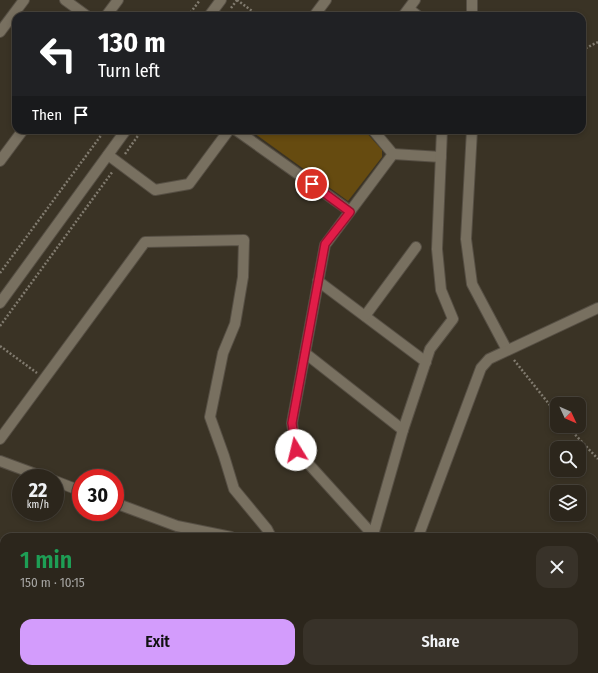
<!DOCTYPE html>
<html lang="en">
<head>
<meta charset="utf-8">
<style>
	:root { --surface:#2c261c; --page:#383229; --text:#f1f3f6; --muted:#a6a5a3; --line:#48433b; --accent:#d39cfc }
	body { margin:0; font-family:"Fira Sans Condensed",sans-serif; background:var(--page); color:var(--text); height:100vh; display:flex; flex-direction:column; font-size:15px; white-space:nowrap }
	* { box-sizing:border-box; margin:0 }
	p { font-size:13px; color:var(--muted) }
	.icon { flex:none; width:22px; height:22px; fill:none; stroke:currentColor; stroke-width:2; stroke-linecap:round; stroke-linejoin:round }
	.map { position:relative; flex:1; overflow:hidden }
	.details { position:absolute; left:0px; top:533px; width:598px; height:140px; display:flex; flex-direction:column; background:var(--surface); border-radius:12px 12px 0 0; box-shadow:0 2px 6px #0003,0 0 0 1px var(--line) }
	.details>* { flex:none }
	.guide { position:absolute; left:12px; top:12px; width:574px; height:122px; border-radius:12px; box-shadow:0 2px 6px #0003,0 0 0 1px var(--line); background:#202124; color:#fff; overflow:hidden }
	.needle { width:26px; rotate:134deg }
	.controls { position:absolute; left:550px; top:397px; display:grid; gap:8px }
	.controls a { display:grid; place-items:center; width:36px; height:36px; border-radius:8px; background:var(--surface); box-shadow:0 2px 6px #0003,0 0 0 1px var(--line); font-size:20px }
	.speed { position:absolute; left:12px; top:469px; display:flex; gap:8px; font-size:20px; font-weight:700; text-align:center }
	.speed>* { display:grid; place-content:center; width:52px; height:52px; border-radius:50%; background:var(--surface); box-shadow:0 2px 6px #0003,0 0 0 1px var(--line); line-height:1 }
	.speed small { font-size:10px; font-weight:400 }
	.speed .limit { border:6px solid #d22; background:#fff; color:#111 }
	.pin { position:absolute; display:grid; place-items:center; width:34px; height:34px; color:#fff; margin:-17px; border:2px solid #fff; border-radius:50%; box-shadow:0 1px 4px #0007 }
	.me { position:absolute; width:44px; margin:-22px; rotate:351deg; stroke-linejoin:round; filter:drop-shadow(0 0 3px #0008) }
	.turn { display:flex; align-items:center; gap:14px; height:84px; padding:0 20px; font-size:18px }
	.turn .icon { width:52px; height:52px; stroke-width:2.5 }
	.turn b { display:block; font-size:28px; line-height:34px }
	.then { display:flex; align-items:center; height:38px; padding:0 20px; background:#0003; gap:8px; font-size:15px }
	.round { display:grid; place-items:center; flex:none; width:42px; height:42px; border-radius:12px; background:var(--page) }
	.overview { display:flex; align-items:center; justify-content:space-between; height:68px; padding:0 20px }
	h1 { font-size:24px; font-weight:600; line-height:30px; color:#1e9e55 }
	.primary-button { display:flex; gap:8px; margin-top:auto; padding:8px 20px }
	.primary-button a { flex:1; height:46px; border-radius:12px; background:var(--accent); color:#111; font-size:16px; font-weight:600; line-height:46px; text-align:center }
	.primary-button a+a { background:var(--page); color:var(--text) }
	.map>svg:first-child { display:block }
	.green { fill:#664b10 }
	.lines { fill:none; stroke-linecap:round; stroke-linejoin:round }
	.minor-casing { stroke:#564f44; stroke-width:12 }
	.path { stroke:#817b6f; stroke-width:2.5; stroke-dasharray:2 2; stroke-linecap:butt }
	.minor { stroke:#787060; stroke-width:10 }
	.route-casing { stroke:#92132f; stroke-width:10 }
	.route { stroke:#e11d48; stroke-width:7 }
</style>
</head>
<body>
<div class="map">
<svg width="598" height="673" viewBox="0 0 598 673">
	<rect width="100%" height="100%" fill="#3a3325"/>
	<!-- green -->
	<g class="green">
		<polygon points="250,130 364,130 382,150 382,157 348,201"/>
		<polygon points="594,593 598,595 598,673 505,673 502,669 594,669"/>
	</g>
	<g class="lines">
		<!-- minor casing -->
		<g class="minor-casing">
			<g id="minor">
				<polyline points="65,0 87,16"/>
				<polyline points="472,0 472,16"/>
				<polyline points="409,9 418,16"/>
				<polyline points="106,16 118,0"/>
				<polyline points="209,16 221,0"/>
				<polyline points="314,16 326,0"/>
				<polyline points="403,16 415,0"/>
				<polyline points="0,32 24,0"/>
				<polyline points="236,130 350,211"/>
				<polyline points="373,130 393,154 325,245 292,423 296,450 373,535 377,537"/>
				<polyline points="472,130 466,239 472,284 507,350"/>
				<polyline points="393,154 441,157"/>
				<polyline points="108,155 155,190 189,184 229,130"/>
				<polyline points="0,161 23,130"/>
				<polyline points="318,281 426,362"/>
				<polyline points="0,303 126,130"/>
				<polyline points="365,316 416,247"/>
				<polyline points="305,353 403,430"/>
				<polyline points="0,439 145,242 244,240 243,277 235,324 223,353 210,417 224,456 234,489 267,529 271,537"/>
				<polyline points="0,461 46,478"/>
				<polyline points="55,481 81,491"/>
				<polyline points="115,503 177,526 231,537"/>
				<polyline points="373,535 403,430 430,349 453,319 441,290 437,249 442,130"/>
				<polyline points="418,537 481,368 489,359 598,308"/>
				<polyline points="462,669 465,673"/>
				<polyline points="489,669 491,673"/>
			</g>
		</g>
		<!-- path -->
		<g class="path">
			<polyline points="237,0 259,16"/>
			<polyline points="231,8 237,0"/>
			<polyline points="188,16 200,0"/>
			<polyline points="582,50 598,42"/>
			<polyline points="125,154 142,130"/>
			<polyline points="0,273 105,130"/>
			<polyline points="0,326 113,171"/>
			<polyline points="0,346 37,373"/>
			<polyline points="514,360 557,414"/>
			<polyline points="567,426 598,459"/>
			<polyline points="0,671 3,673"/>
			<polyline points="148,673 151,669"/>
		</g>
		<!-- minor -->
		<use href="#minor" class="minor"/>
	</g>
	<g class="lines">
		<!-- route casing -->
		<g class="route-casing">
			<polyline id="route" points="296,450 292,423 325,244 350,212 312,184"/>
		</g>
		<!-- route -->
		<use href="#route" class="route"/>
	</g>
</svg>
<div class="controls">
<a><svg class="needle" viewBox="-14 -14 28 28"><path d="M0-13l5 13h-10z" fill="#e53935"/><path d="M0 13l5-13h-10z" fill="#a6a5a3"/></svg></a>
<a><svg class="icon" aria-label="search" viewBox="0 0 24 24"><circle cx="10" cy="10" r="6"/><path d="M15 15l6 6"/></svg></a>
<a><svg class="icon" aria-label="layers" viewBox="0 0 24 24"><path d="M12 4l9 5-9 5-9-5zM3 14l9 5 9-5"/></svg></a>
</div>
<div class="speed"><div>22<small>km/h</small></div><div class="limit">30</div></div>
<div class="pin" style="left:312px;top:184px;background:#d93025"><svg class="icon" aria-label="arrive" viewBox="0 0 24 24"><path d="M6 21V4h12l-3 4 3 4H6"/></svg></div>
<svg class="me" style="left:296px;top:450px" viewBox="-20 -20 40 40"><circle r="19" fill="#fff"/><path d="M0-13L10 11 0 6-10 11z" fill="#e11d48"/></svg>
<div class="guide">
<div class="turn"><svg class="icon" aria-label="left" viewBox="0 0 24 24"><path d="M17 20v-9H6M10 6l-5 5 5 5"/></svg><div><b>130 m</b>Turn left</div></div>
<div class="then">Then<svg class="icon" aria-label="arrive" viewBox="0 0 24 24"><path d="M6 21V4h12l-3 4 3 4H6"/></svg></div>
</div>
<section class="details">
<div class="overview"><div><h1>1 min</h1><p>150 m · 10:15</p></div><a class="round"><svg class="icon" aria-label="close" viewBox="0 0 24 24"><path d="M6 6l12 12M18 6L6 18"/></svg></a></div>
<div class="primary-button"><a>Exit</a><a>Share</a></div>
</section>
</div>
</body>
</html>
